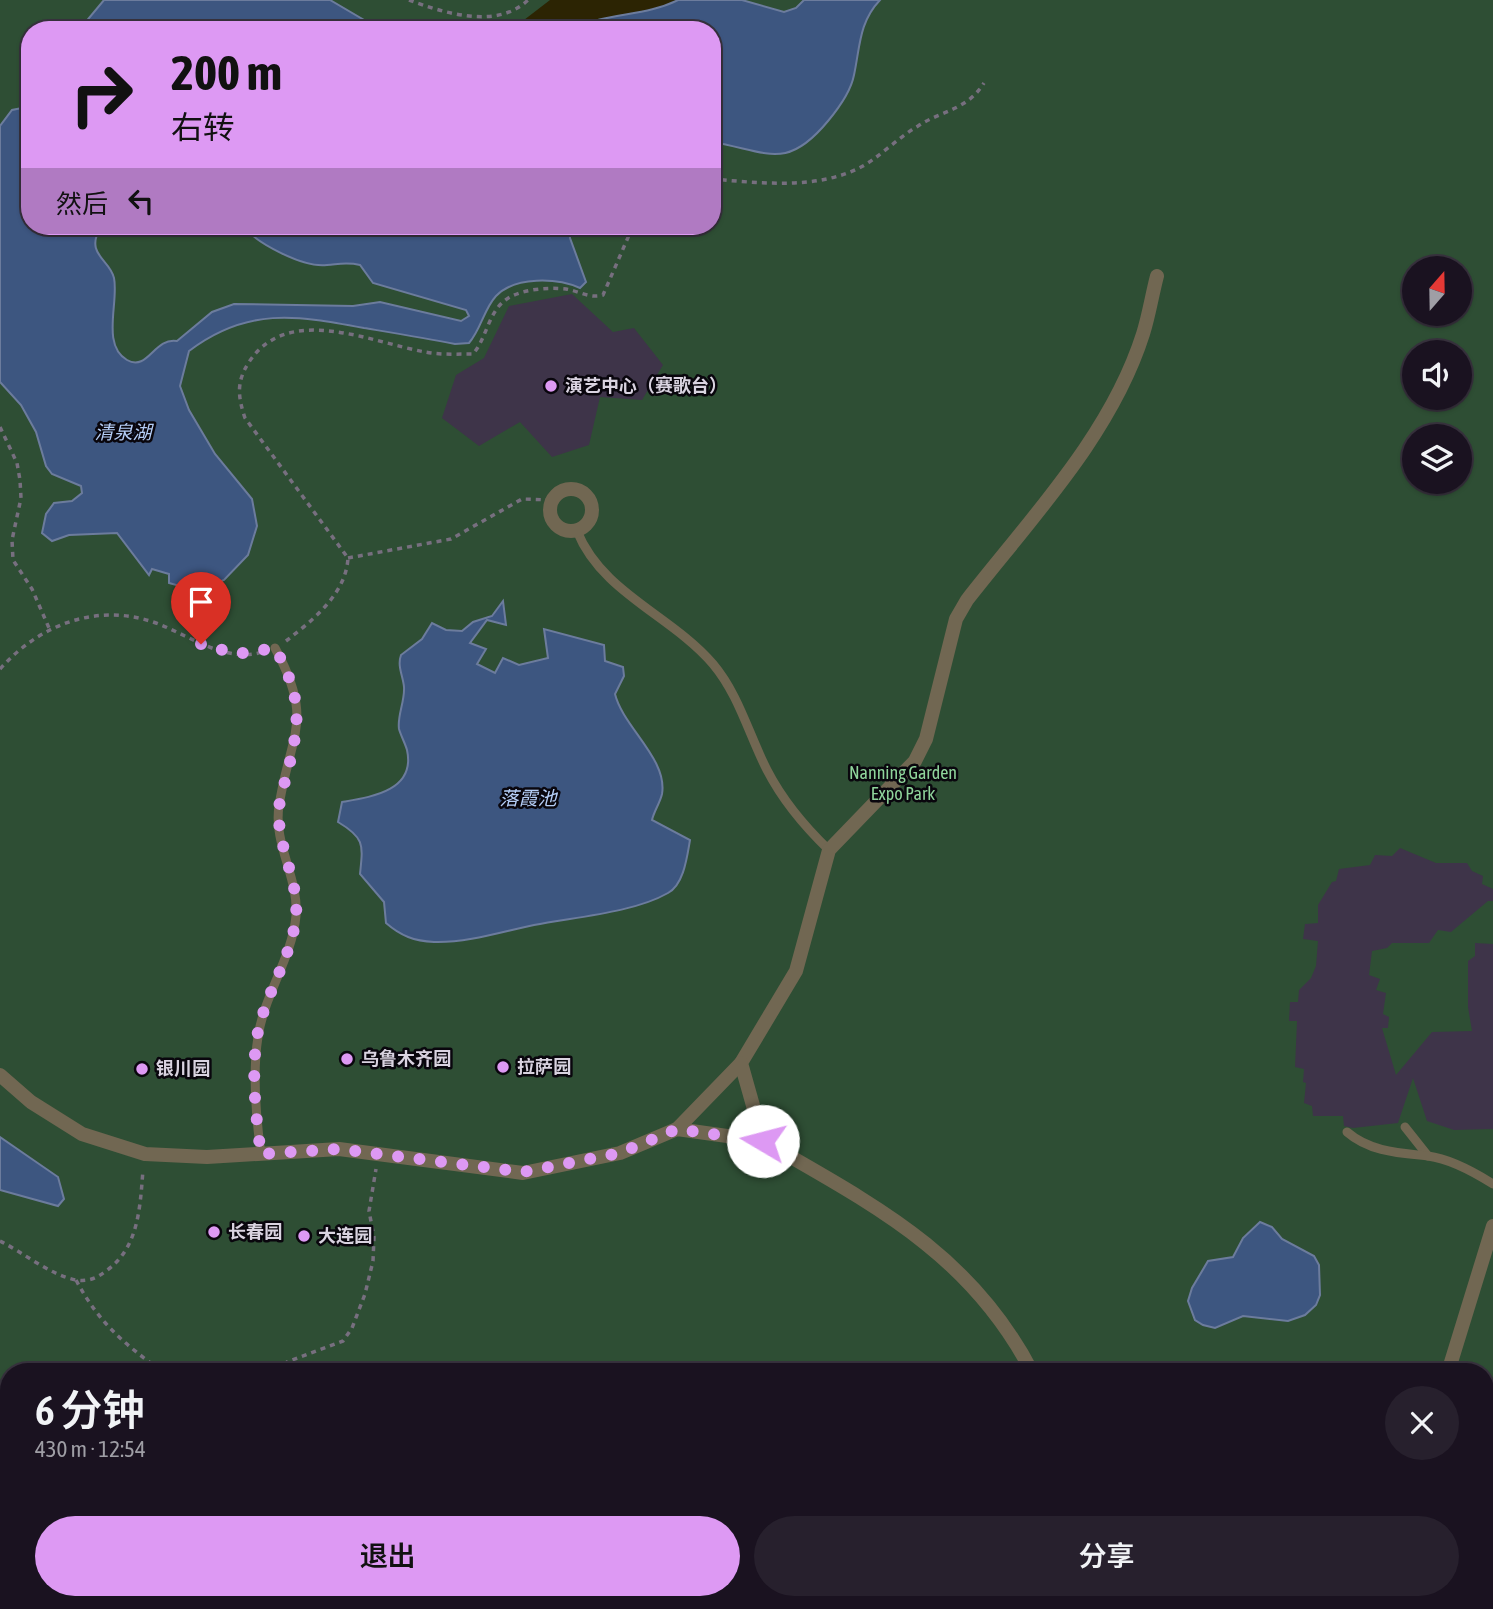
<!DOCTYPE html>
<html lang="zh">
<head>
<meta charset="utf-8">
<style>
	:root { --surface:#1a1220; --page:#27202d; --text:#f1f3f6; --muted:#9f9ea5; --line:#38323e; --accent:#dd99f3 }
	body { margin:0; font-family:"Asap Condensed","Noto Sans SC",sans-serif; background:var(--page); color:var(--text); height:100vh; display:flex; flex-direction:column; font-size:26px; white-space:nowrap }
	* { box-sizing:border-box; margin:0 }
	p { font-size:23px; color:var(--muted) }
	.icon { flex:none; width:38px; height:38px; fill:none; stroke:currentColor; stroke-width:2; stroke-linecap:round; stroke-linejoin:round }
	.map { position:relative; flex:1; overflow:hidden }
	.sheet { position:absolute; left:0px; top:1363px; width:1494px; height:247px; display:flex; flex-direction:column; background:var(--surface); border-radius:28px 28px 0 0; box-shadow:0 2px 5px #0004,0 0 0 2px var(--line) }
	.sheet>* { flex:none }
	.top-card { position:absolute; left:21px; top:21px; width:700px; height:214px; border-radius:28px; box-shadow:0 2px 5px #0004,0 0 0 2px var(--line); background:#dd99f3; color:#111; overflow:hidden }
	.needle { width:46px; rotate:20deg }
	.controls { position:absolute; left:1402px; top:256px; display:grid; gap:14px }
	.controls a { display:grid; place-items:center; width:70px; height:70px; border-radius:50%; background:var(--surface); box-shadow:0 2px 5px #0004,0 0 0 2px var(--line); font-size:35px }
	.pin { position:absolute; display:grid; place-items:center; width:60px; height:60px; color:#fff; margin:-72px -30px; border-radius:50% 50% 50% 0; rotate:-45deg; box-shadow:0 0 7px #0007 }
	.pin .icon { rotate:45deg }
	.me { position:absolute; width:77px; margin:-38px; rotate:278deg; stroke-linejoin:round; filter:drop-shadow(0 0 5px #0008) }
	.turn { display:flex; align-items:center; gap:24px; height:147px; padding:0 35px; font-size:32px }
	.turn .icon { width:91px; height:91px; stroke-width:2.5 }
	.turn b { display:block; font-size:49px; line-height:60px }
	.then { display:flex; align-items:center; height:66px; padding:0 35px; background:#0003; gap:14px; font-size:26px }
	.round { display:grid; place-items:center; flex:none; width:74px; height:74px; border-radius:37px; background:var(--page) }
	.headline { display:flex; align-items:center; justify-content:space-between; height:119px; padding:0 35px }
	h1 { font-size:42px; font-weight:600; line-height:52px }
	.button { display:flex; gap:14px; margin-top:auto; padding:14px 35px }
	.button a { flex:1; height:80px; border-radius:42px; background:var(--accent); color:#111; font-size:28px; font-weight:600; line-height:80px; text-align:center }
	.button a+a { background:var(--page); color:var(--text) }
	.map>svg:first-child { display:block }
	.green { fill:#2e4e34; fill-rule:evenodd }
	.sand { fill:#2c2403 }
	.water { fill:#3d5680; stroke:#6c7c9d; stroke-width:2 }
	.building { fill:#3e3449 }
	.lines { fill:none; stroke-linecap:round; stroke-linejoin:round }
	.path { stroke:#776f7f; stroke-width:3.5; stroke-dasharray:5 5; stroke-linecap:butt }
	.lane { stroke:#716752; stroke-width:9 }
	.street { stroke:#716752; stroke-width:14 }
	.route { stroke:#dd99f3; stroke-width:12; stroke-dasharray:0 21.6 }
	.poi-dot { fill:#dd99f3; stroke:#09060d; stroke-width:2.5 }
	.labels { text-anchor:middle; stroke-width:5; stroke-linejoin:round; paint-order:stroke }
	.poi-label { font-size:18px; font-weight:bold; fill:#d9d3e0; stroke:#09060d; text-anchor:start }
	.park-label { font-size:18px; fill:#8fd49b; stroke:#09060d }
	.water-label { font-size:19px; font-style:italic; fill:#b4cdf6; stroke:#09060d }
</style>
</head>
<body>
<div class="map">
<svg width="1493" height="1609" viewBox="0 0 1493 1609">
	<rect width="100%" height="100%" fill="#22182b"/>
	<!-- green -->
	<path class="green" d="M0 0H1493V1609H0ZM30 30H712V226H30ZM1414 268H1460V313H1414ZM1414 352H1460V397H1414ZM1414 436H1460V481H1414ZM9 1372H1486V1601H9Z"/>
	<!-- sand -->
	<polygon class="sand" points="550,0 678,0 654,10 591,20 571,30 527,30 524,20"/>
	<!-- water -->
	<g class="water">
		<polygon points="104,0 330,0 381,30 79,30"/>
		<path d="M678 0H742L784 12 796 8 804 0H880C859 22 860 47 854 75 851 91 838 109 828 121 786 172 767 151 712 142V30H571C605 12 644 17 678 0Z"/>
		<path d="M22 108H30V226H101C84 255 110 259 114 278 119 302 101 345 127 360 148 372 154 337 177 341L212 312 234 304 353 306 380 302 461 321 469 316 466 310 373 283 360 265C347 262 340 264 327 265 304 268 257 244 243 226H569L570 238 586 282 580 288C557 278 515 276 496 296 484 309 481 329 469 343L455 344C425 338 394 333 364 328 296 315 247 307 189 351L180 386 189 410 215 454 252 499 257 526 248 555 224 580 209 586 187 588 169 583V574L152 569 149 575 117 533 69 535 52 541 42 533 46 514 54 503 72 501 82 493 81 486 52 474 46 466 36 432 21 405 0 382V126L12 110Z"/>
		<path d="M503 601 506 625 487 620 470 643 486 649 477 664 495 673 503 658 519 665 548 658 544 629 604 645 605 661 623 667 624 676 615 694C623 727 668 759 662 794 660 803 654 811 652 820L690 840C687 857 684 884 668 893 633 913 574 917 534 925 501 932 467 943 434 942 414 941 401 936 386 923L384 902 360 874C363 845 365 838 338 822L342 802C371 797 416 791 407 750 405 743 401 736 399 729 397 716 405 701 404 687 403 676 397 666 401 655L422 639 432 623 446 630 462 631 473 622 492 616Z"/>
		<polygon points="0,1137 58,1177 64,1199 58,1206 0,1190"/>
		<polygon points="1260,1222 1272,1227 1282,1239 1314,1256 1319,1265 1320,1295 1316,1305 1305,1315 1288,1321 1243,1316 1215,1328 1203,1325 1195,1320 1188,1301 1192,1288 1208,1261 1233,1257 1243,1238"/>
		<polygon points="1285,1601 1346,1601 1353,1609 1269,1609"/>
	</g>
	<!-- building -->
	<g class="building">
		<polygon points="572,294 613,332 634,328 663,365 642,400 600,397 589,445 552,457 520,422 479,446 442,418 456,375 484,358 509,306"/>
		<polygon points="1400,848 1436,863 1467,863 1472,871 1483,876 1482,884 1493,889 1493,901 1488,901 1451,932 1438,930 1429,943 1392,943 1387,948 1372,951 1369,975 1380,979 1376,990 1386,993 1383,1014 1389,1017 1388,1028 1382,1028 1396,1075 1432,1032 1472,1031 1468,1007 1468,961 1475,956 1475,943 1493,944 1493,1129 1454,1130 1427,1121 1413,1078 1398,1123 1353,1128 1344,1126 1343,1116 1313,1116 1312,1106 1304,1103 1306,1083 1303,1082 1304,1069 1295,1067 1297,1021 1289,1021 1290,1002 1298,1002 1299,990 1311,978 1316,966 1318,941 1303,939 1305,924 1318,923 1318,905 1332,882 1336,881 1339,869 1370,865 1375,855 1392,856"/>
	</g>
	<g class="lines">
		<!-- path -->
		<g class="path">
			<path d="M409 0C444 13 497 30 528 0"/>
			<path d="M712 179C760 183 817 190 861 167 877 159 899 137 918 126 943 110 967 110 984 83"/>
			<polyline points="0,427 17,463 20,480 21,498 12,540 13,560 32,589 49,628"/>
			<polyline points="348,558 451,539 522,499 552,500"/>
			<path d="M286 641C313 620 346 594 348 558L245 418C238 397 236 382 249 362 288 303 370 342 425 352 441 355 457 354 473 354 486 339 488 315 503 302 517 289 548 287 566 289 578 291 591 299 603 295L633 226"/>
			<path d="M0 669C40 624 98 602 156 623 191 636 224 663 263 652"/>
			<path d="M0 1241C24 1253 50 1275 76 1280 88 1282 97 1278 106 1271 139 1248 140 1207 143 1170"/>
			<path d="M76 1280C99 1323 124 1344 163 1372"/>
			<polyline points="277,1372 287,1362 343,1341 352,1328 365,1294 373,1261 374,1237 369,1211 376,1169"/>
		</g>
		<!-- lane -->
		<g class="lane">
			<path d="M577 531C602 593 671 615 713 664 739 695 749 735 767 770 783 801 804 826 829 850"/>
			<polyline points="1405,1127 1428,1156"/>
			<path d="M1347 1132C1370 1152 1400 1153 1428 1156 1451 1159 1474 1172 1493 1184"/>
			<path d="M261 1154C256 1117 252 1074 258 1037 264 995 292 958 296 916 299 878 273 844 279 806 290 734 315 721 275 648"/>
			<polyline points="1486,1486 1493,1491"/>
		</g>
		<!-- street -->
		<g class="street">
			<circle cx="571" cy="510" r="21"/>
			<path d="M0 1075 31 1102 82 1134 145 1154 207 1157 339 1149 523 1173 620 1153 677 1129 763 1141 741 1063 796 971 829 850 915 761 926 739 956 619 967 600C1031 518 1111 435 1143 334 1149 315 1152 295 1157 276"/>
			<polyline points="677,1129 741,1063"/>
			<path d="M763 1141C874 1205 971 1254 1032 1372"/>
			<polyline points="1448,1372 1493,1226"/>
			<polyline points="993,1609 1003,1601"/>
		</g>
	</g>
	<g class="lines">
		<!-- route -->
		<path class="route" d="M201 644 237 654 275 648C301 695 301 719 288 770 285 783 279 798 279 811 277 847 299 880 296 916 292 958 264 995 257 1037 251 1074 256 1118 261 1154L339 1149 523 1172 620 1153 677 1129 763 1141"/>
	</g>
	<!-- markers -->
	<g class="poi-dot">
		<circle cx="551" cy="386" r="7"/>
		<circle cx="347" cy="1059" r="7"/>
		<circle cx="503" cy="1067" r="7"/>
		<circle cx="142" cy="1069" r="7"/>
		<circle cx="214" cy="1232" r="7"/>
		<circle cx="304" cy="1236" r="7"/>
	</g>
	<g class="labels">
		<!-- poi labels -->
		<g class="poi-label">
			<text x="565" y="392">演艺中心（赛歌台）</text>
			<text x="361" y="1065">乌鲁木齐园</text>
			<text x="517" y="1073">拉萨园</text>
			<text x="156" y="1075">银川园</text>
			<text x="228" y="1238">长春园</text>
			<text x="318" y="1242">大连园</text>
		</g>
		<!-- park labels -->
		<g class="park-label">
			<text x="903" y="779">Nanning Garden<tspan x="903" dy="21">Expo Park</tspan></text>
		</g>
		<!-- water labels -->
		<g class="water-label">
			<text x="123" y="439">清泉湖</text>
			<text x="528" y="805">落霞池</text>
		</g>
	</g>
</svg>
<div class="controls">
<a><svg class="needle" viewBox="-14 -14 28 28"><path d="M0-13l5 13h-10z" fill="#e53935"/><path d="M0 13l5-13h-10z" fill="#9f9ea5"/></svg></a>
<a><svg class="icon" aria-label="sound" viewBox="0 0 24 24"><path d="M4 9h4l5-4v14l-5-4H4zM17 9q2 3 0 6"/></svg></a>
<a><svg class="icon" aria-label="layers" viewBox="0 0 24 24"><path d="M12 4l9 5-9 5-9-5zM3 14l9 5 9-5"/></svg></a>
</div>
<div class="pin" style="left:201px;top:644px;background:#d93025"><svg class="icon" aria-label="arrive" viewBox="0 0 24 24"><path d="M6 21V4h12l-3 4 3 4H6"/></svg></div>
<svg class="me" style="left:763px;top:1141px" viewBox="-20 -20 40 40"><circle r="19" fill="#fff"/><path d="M0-13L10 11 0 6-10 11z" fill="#dd99f3"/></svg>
<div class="top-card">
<div class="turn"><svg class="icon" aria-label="right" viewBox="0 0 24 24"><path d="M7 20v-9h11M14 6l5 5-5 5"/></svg><div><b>200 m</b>右转</div></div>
<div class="then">然后<svg class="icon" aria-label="left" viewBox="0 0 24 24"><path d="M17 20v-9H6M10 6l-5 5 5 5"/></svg></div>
</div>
<section class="sheet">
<div class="headline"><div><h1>6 分钟</h1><p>430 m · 12:54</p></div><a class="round"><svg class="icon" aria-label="close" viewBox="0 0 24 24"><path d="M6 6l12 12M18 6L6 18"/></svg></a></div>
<div class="button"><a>退出</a><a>分享</a></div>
</section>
</div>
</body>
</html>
